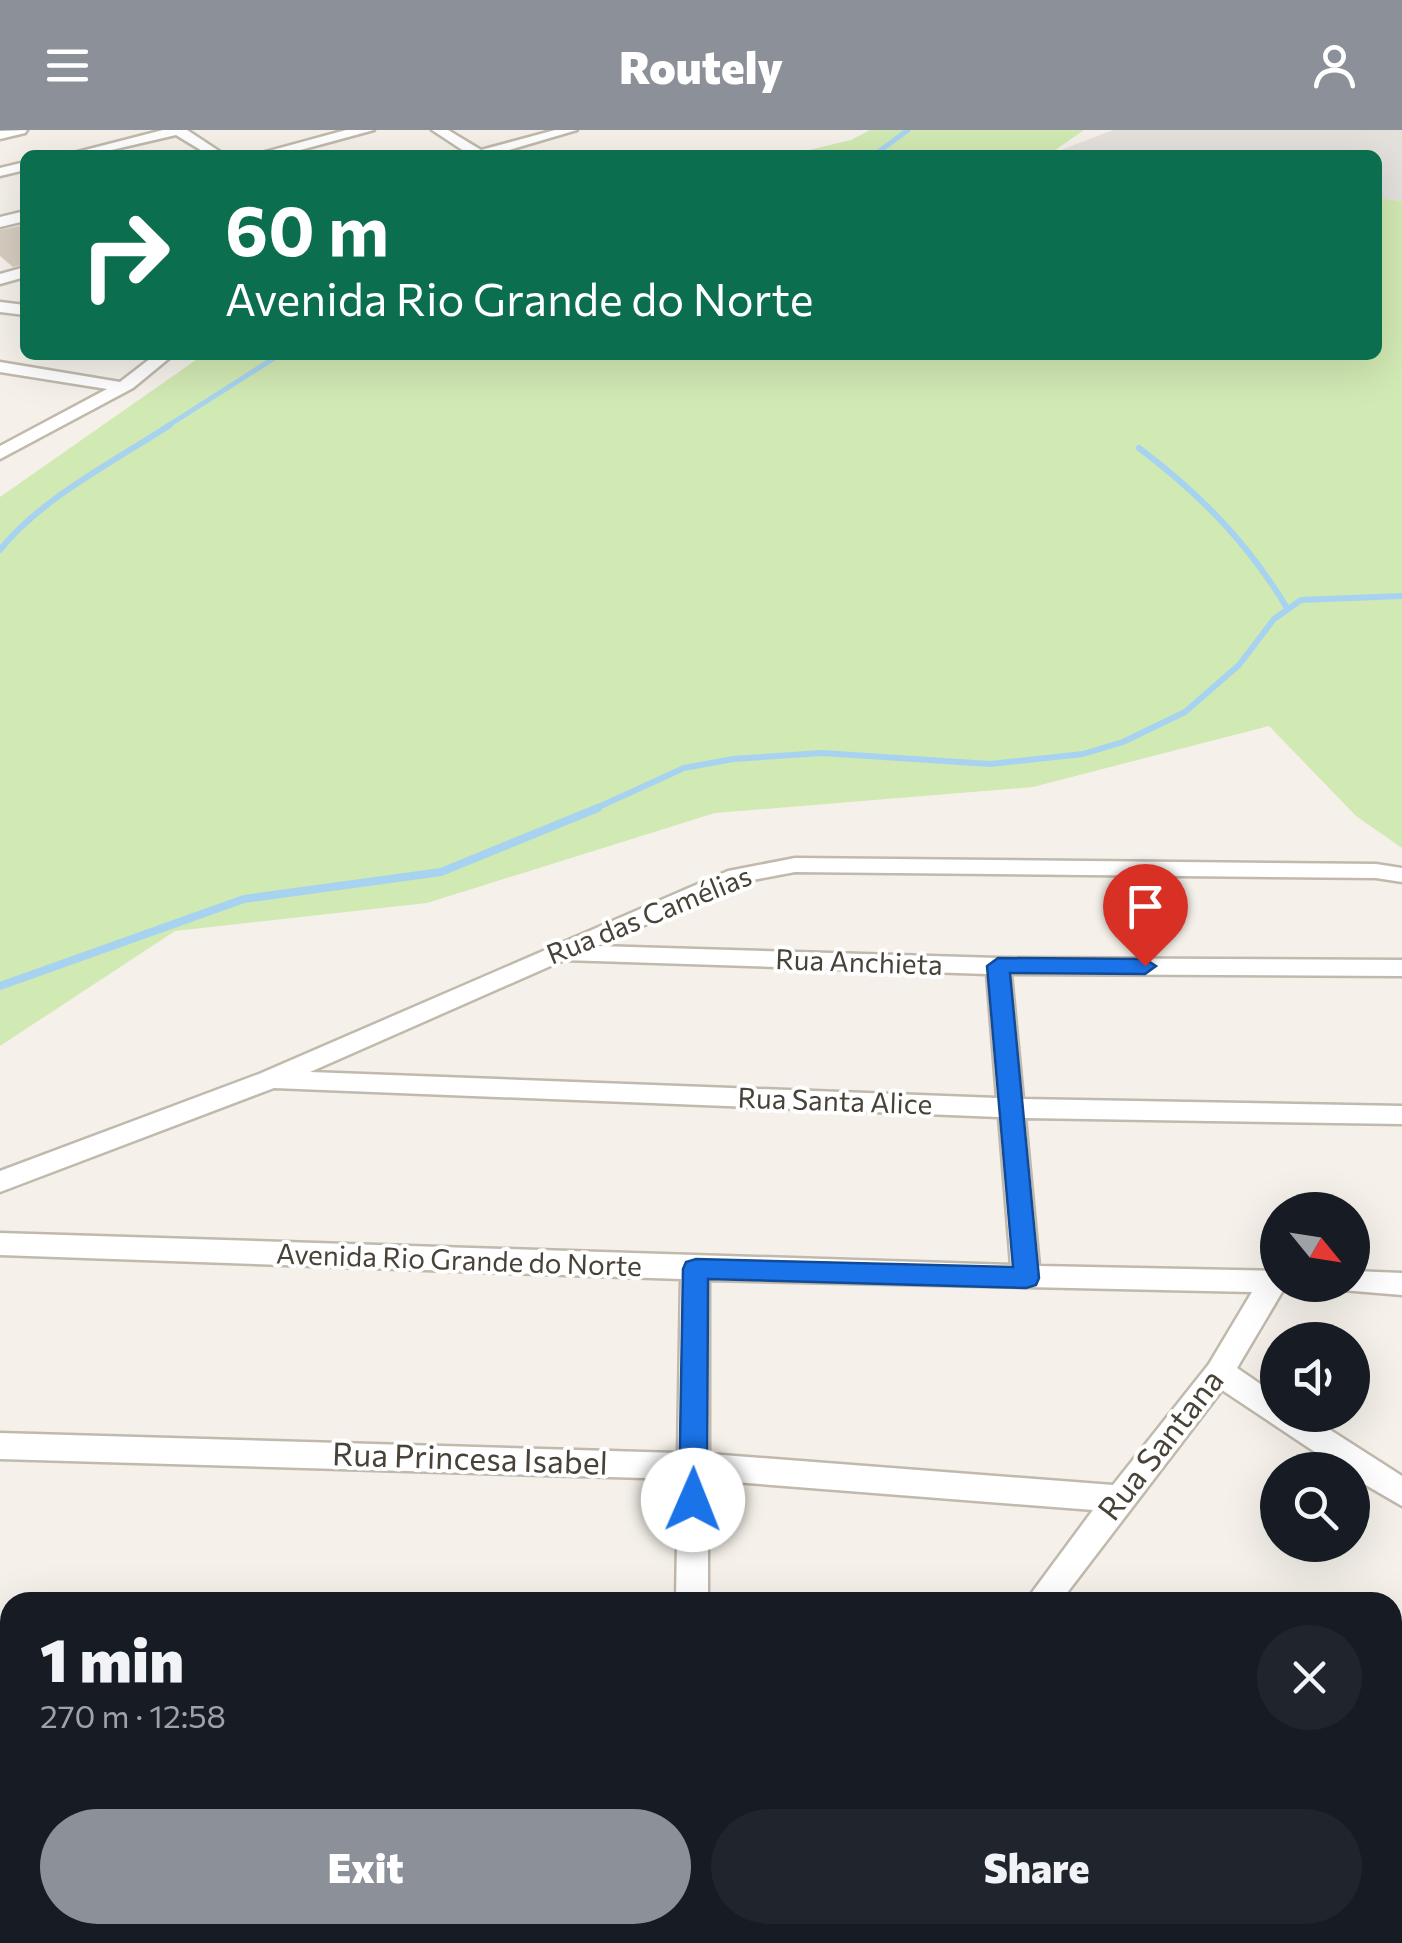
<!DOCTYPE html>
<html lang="en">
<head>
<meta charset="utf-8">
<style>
	:root { --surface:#171b24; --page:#20242c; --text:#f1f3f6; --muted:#9ea1a6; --accent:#8c9099 }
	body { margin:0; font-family:Commissioner,sans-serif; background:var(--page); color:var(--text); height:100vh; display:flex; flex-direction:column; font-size:38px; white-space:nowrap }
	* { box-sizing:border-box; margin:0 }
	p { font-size:32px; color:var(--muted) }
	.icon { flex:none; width:55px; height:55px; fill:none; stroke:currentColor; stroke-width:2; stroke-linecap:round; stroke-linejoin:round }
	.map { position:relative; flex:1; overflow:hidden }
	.panel { position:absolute; left:0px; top:1462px; width:1402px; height:352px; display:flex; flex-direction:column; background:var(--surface); border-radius:30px 30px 0 0; box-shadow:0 10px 40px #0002 }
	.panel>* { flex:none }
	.banner { position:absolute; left:20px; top:20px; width:1362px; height:210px; border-radius:15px; box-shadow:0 10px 40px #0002; background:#0b6e4f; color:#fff; overflow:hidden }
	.needle { width:65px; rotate:120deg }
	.controls { position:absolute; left:1260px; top:1062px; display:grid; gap:20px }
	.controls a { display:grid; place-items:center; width:110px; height:110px; border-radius:50%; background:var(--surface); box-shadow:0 10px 40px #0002; font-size:50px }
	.pin { position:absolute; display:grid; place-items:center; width:85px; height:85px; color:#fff; margin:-102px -42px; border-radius:50% 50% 50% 0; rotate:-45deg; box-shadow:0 0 10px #0007 }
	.pin .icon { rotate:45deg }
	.me { position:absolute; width:110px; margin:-55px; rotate:1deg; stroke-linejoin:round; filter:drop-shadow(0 0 8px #0008) }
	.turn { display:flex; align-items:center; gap:35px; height:210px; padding:0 40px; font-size:45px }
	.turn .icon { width:130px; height:130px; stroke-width:2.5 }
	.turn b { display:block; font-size:70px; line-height:85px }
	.round { display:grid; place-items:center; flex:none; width:105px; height:105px; border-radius:52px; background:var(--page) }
	.headline { display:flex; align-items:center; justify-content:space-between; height:170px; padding:0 40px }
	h1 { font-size:60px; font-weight:800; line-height:75px }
	.action { display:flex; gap:20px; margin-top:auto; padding:20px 40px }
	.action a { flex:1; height:115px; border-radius:60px; background:var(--accent); color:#fff; font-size:40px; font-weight:800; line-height:115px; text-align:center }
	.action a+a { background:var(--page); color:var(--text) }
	header { display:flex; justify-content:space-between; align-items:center; height:130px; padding:0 40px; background:var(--accent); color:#fff; font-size:45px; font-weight:800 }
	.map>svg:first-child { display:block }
	.industrial { fill:#e4e0db }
	.green { fill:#d1e9b3 }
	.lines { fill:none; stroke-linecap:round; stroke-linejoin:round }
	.stream-far3 { stroke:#a7d3f1; stroke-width:5 }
	.stream-far2 { stroke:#a7d3f1; stroke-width:6 }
	.stream-far1 { stroke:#a7d3f1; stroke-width:8 }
	.stream { stroke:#a7d3f1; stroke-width:10 }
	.building { fill:#d6cdbf }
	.service-casing { stroke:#c0b9ac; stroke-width:6 }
	.minor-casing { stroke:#c0b9ac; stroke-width:5 }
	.tertiary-casing { stroke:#c0b9ac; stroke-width:5 }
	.service { fill:#fff; fill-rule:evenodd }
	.minor { fill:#fff; fill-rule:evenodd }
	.tertiary { fill:#fff; fill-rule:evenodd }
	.route { fill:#1a73e8; stroke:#114b97; stroke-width:2.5 }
	.labels { text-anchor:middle; stroke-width:8; stroke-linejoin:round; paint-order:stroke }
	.street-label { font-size:28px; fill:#494238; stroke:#fff }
	.near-street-label { font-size:32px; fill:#494238; stroke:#fff }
</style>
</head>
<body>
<header><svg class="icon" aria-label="menu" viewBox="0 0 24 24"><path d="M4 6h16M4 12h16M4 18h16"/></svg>Routely<svg class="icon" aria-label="person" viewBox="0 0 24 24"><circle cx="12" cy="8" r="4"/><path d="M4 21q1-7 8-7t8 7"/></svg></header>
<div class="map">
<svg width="1402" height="1813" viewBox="0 0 1402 1813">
	<rect width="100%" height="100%" fill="#f5f1ea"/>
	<!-- industrial -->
	<polygon class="industrial" points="1113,0 1402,0 1402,71 1378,68 1378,25 1048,25"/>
	<!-- green -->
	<g class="green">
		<polygon points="870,0 1084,0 1048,25 788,25 851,10"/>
		<polygon points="1378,68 1402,71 1402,718 1356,686 1269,596 1033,657 715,683 427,773 175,801 0,916 0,367 203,225 1378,225"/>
	</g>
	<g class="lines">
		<!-- stream-far3 -->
		<g class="stream-far3">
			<polyline points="874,25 908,0"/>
			<polyline points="166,297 279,225"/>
		</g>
		<!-- stream-far2 -->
		<g class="stream-far2">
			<path d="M1139 318C1200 364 1248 413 1287 478"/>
			<path d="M0 420C40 369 116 330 170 295"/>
			<polyline points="592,680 684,638 733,629 822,623 990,634 1083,624 1123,612 1185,582 1239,535 1274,489 1301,470 1402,466"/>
		</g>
		<!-- stream-far1 -->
		<polyline class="stream-far1" points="0,856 244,769 441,742 598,678"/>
		<!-- stream -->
		<g class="stream">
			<polyline points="1392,1725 1402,1722"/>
			<polyline points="930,1813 940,1805"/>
		</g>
	</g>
	<!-- building -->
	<polygon class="building" points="25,95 25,134 13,137 0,126 0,100"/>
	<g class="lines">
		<!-- service casing -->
		<g class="service-casing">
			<polygon id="service" points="1134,1805 1154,1805 1158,1813 1138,1813"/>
		</g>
		<!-- minor casing -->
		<g class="minor-casing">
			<g id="minor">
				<polygon points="27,0 25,3 0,9 0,1"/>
				<polygon points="163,0 187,0 225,25 209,25 176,5 90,25 66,25"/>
				<polygon points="432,0 448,0 481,20 555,0 577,0 492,25 470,25"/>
				<polygon points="25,32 25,40 0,46 0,38"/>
				<polygon points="25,137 25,147 0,154 0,144"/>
				<polygon points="0,172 25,175 25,185 0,182"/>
				<polygon points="155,225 173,225 133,258 0,329 0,316 107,259 0,242 0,232 120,252"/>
				<path d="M795 728 1376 734 1402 738V752L1376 748 795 742 742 752 597 816 998 828 1402 830V846L1011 844 1023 969 1402 976V994L1025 988 1039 1136 1278 1141V1155H1291L1282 1162 1237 1238 1278 1266V1285H1307L1402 1346V1376L1352 1347V1340H1342L1222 1260 1060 1472H1025L1093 1380 708 1350V1472H676L678 1349 0 1329V1303L678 1323 681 1149 0 1125V1103L1011 1135 999 987 274 958 0 1062V1041L259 944 728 741ZM564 830 987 844 997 968 310 942ZM709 1150 1252 1162 1209 1234 1113 1355 709 1324Z"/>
				<polygon points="1352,1141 1402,1143 1402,1165 1342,1160 1339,1155 1352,1155"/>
				<polygon points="0,1538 10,1539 10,1571 0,1570"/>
				<polygon points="739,1805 779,1805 776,1813 736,1813"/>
			</g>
		</g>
		<!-- tertiary casing -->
		<g class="tertiary-casing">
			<g id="tertiary">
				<polygon points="346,0 374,0 282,25 254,25"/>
				<polygon points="25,81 25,91 0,97 0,87"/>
			</g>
		</g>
		<!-- service -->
		<use href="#service" class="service"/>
		<!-- minor -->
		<use href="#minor" class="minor"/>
		<!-- tertiary -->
		<use href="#tertiary" class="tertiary"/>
	</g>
	<!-- route -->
	<polygon class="route" points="998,828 1145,829 1156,836 1145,844 1010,843 1039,1148 1036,1155 1026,1158 708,1149 707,1370 703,1378 693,1382 683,1378 679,1370 683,1139 686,1132 696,1129 1013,1137 987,836"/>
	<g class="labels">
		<!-- street labels -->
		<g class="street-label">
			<text transform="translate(649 785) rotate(-22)" y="10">Rua das Camélias</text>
			<text transform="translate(859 832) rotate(2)" y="10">Rua Anchieta</text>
			<text transform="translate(835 971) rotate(2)" y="10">Rua Santa Alice</text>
			<text transform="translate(459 1130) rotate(2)" y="10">Avenida Rio Grande do Norte</text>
		</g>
		<!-- near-street labels -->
		<g class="near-street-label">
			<text transform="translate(1161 1315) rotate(-52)" y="11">Rua Santana</text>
			<text transform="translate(470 1329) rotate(2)" y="11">Rua Princesa Isabel</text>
		</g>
	</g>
</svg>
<div class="controls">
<a><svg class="needle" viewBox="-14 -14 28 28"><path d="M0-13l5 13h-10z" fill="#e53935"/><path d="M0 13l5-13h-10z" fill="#9ea1a6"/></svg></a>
<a><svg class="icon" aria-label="sound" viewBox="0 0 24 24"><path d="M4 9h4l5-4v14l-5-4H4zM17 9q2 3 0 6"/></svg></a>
<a><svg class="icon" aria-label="search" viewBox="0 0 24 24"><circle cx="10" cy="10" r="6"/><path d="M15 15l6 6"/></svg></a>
</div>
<div class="pin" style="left:1145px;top:836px;background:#d93025"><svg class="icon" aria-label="arrive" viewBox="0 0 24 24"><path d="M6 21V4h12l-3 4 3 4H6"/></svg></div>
<svg class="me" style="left:693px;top:1370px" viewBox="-20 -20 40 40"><circle r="19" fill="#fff"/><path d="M0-13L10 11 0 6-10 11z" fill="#1a73e8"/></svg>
<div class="banner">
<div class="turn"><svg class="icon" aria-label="right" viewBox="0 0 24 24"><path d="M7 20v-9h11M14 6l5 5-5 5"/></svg><div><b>60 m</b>Avenida Rio Grande do Norte</div></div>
</div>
<section class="panel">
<div class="headline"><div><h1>1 min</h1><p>270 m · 12:58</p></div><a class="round"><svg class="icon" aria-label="close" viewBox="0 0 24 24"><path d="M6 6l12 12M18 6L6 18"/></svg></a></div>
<div class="action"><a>Exit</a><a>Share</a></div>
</section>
</div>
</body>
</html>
